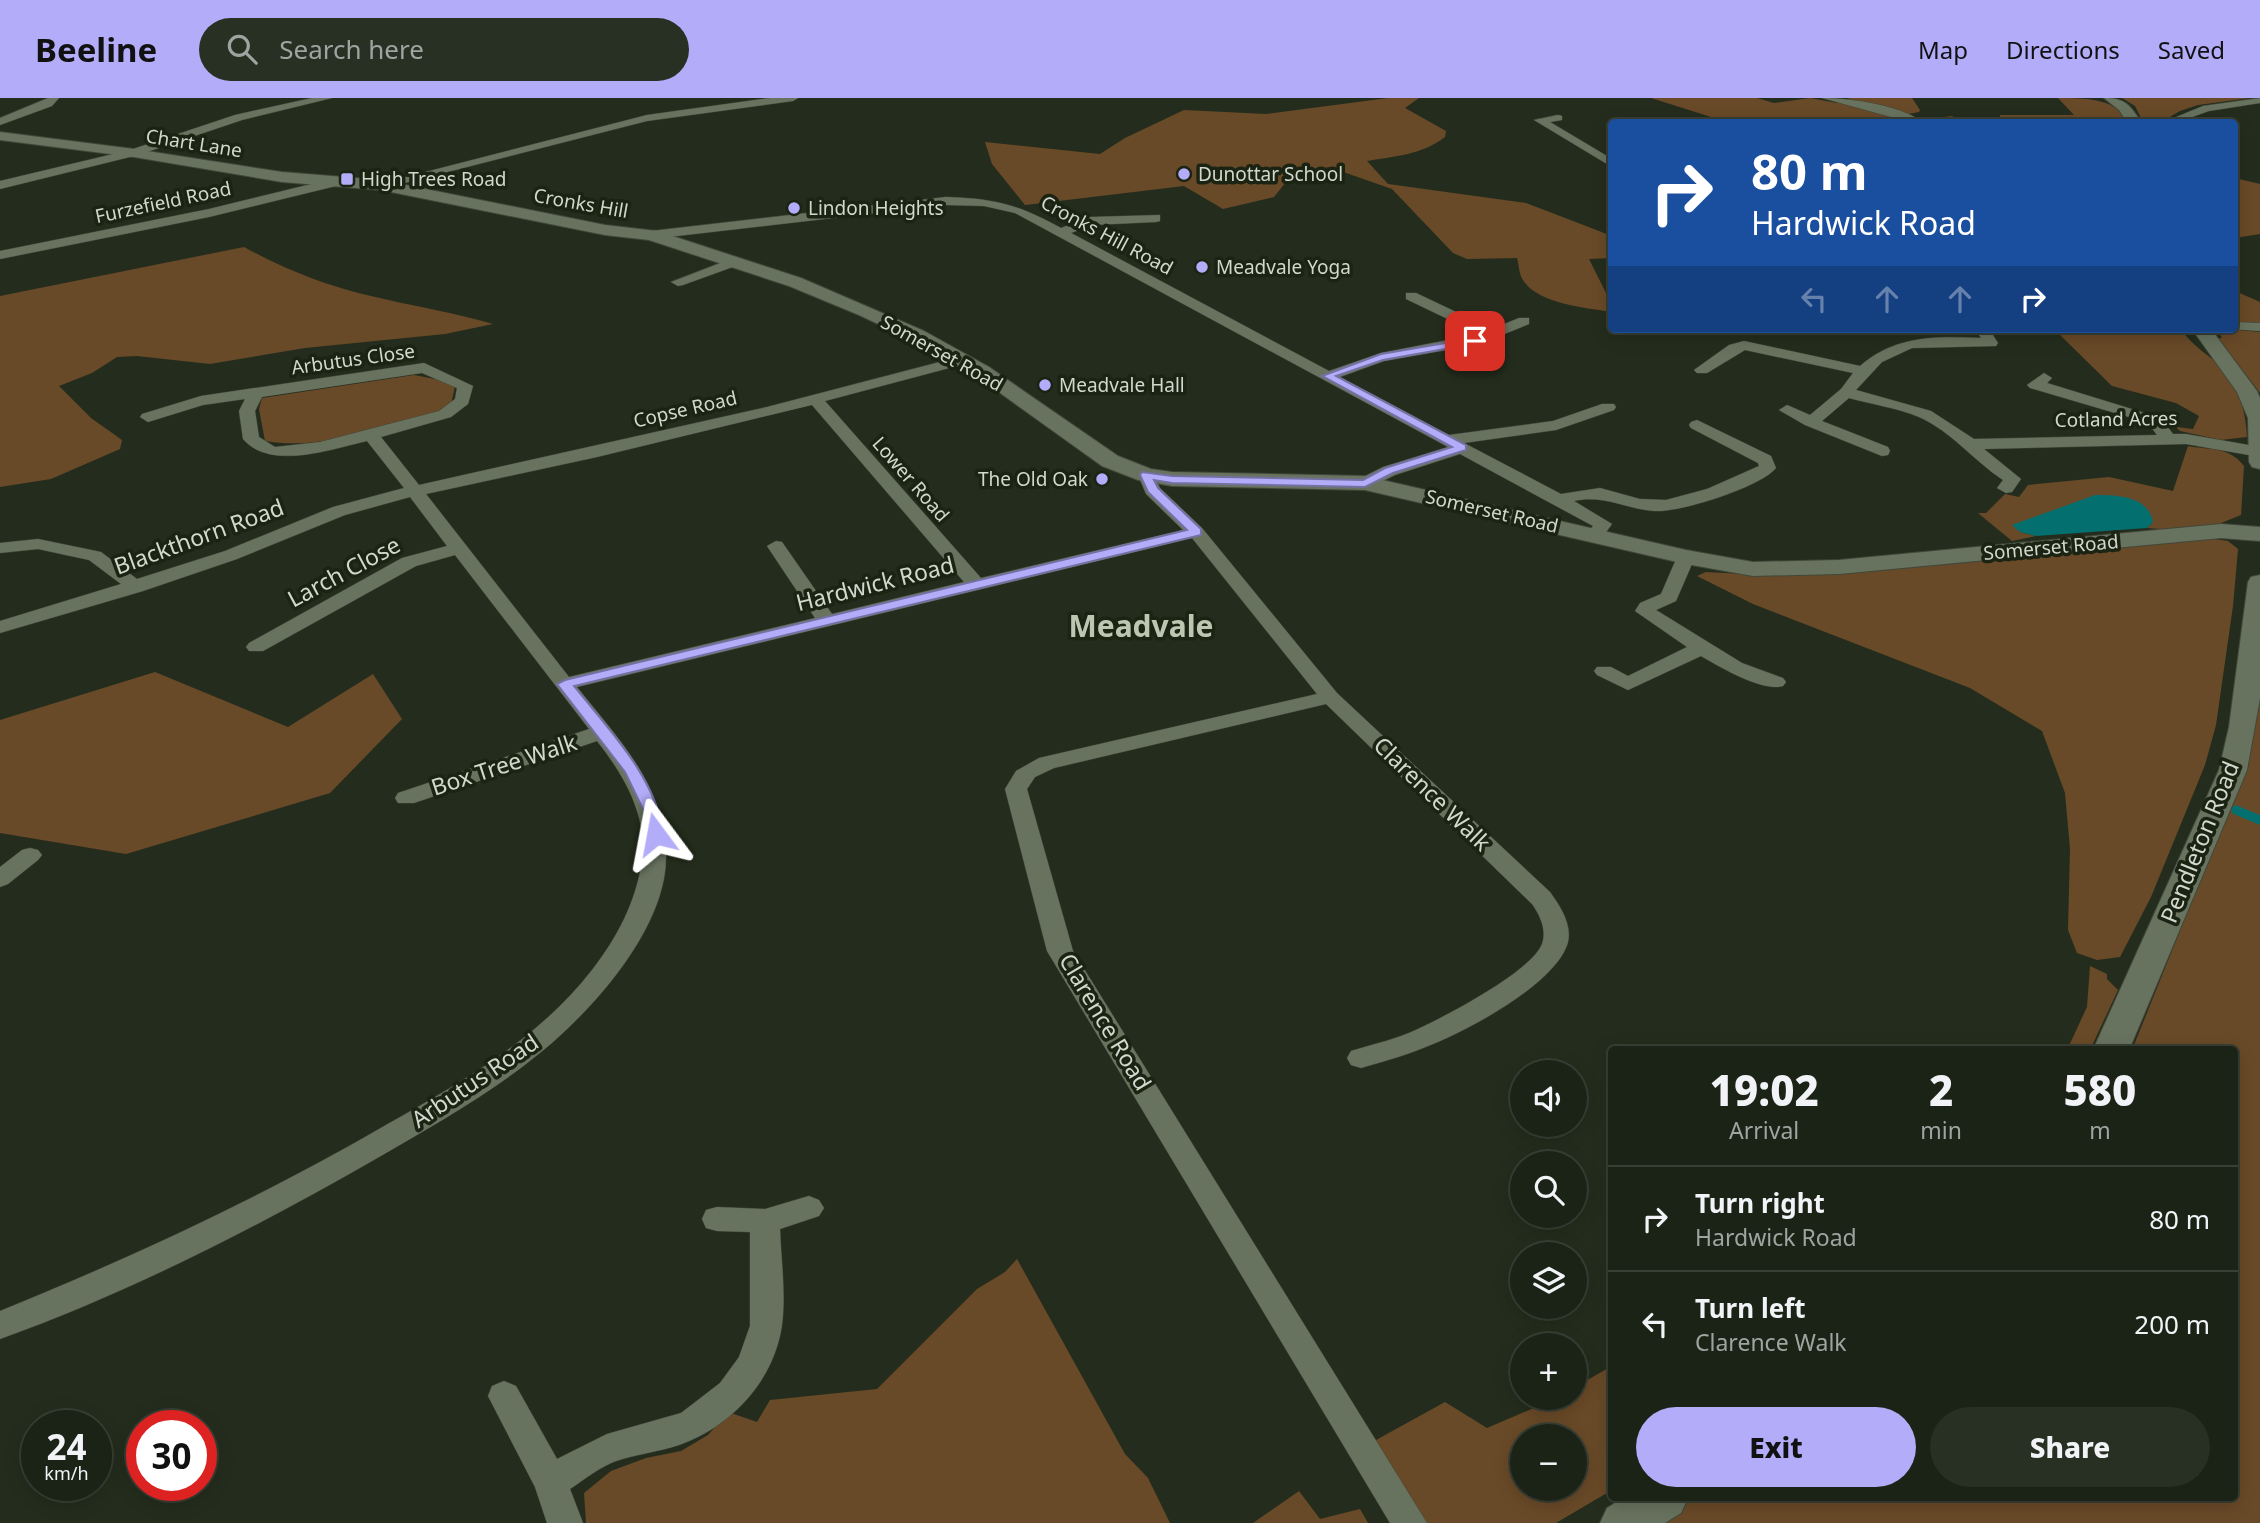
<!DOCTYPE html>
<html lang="en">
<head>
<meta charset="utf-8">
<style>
	:root { --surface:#1b2216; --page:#282f23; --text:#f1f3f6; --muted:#a0a4a1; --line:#393f35; --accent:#b3acf9 }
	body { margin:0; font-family:"Noto Sans",sans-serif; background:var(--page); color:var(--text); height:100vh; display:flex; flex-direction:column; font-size:26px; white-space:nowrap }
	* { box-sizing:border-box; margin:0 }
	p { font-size:23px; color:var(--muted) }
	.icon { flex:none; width:38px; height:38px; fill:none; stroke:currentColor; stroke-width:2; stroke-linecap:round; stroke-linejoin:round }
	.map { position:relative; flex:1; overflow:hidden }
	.sheet { position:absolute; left:1608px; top:948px; width:630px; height:455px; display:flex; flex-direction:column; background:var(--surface); border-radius:7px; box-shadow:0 4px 18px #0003,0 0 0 2px var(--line) }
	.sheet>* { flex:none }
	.guide { position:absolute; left:1608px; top:21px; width:630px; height:214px; border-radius:7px; box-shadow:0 4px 18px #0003,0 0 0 2px var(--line); background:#1a4fa0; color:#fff; overflow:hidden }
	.fabs { position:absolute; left:1510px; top:962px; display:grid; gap:14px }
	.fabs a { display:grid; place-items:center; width:77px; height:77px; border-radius:50%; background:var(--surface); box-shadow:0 4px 18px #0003,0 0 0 2px var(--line); font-size:35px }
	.speed { position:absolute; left:21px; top:1312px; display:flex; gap:14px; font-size:35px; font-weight:700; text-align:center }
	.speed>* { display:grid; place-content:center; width:91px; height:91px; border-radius:50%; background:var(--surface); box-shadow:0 4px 18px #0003,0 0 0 2px var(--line); line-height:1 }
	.speed small { font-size:18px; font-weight:400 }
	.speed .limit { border:10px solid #d22; background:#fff; color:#111 }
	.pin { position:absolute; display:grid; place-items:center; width:60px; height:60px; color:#fff; margin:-30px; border-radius:14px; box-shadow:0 4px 10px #0006 }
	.me { position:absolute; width:77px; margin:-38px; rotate:347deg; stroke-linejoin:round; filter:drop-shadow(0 0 5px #0008) }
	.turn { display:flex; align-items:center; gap:24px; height:147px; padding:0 28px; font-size:32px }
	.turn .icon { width:91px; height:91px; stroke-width:2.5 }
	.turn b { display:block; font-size:49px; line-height:60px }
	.lanes { display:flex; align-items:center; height:66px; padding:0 28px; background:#0003; justify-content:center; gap:35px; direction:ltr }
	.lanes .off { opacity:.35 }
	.eta { display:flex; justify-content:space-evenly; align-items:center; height:119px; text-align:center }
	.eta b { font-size:42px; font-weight:800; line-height:49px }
	.action { display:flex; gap:14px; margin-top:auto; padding:14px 28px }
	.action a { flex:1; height:80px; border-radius:42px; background:var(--accent); color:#111; font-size:28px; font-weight:800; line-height:80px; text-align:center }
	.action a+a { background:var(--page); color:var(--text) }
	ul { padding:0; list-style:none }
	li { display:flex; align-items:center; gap:21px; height:105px; padding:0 28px; border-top:2px solid var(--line) }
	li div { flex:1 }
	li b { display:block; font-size:26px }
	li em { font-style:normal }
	header { display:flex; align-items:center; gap:42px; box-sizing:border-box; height:98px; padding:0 35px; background:var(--accent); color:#111 }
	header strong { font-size:33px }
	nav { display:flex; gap:38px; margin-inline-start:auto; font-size:24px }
	.search { width:490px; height:63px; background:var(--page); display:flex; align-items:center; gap:18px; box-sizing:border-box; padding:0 24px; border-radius:38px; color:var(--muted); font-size:26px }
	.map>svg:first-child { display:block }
	.green { fill:#694a28; fill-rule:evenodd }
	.water { fill:#03706f }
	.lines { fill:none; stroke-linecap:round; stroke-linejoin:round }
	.stream { stroke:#03706f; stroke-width:9 }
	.minor-casing { stroke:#41483a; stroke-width:1 }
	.tertiary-casing { stroke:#41483a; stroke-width:2 }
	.minor { fill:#68735f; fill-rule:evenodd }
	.tertiary { fill:#68735f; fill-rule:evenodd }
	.route { fill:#b3acf9; stroke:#7470a2; stroke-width:2 }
	.poi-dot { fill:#b3acf9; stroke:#1b2313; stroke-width:2.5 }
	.labels { text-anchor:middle; stroke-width:7; stroke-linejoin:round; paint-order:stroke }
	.far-street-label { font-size:19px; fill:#d2d8cd; stroke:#1b2313 }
	.far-poi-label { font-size:19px; fill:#d2d8cd; stroke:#1b2313; text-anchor:start }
	.street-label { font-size:23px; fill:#d2d8cd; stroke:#1b2313 }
	.district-label { font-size:30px; font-weight:bold; fill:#bcc7b2; stroke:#1b2313 }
</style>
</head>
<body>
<header>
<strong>Beeline</strong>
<div class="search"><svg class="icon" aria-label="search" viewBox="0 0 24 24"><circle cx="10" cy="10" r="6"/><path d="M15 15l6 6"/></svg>Search here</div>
<nav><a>Map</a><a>Directions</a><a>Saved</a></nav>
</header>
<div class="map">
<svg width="2260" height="1425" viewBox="0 0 2260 1425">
	<rect width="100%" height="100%" fill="#242d1d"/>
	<!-- green -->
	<g class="green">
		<path d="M1388 0H1419L1405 10 1446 33 1445 39C1421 57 1396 58 1367 63L1388 86 1526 105 1612 138V160L1589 161 1607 197 1612 200V214C1587 210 1537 206 1523 182 1519 177 1519 166 1517 160L1467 161 1453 155 1392 91 1329 69 1293 75 1274 99 1223 111 1184 88 1025 107 992 66 985 44 1100 56 1125 40 1184 12 1266 16Z"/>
		<polygon points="1651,0 1757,0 1774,5 1810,0 1837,5 1850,0 1912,0 1920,12 1919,14 1904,17 1914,23 1952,18 1961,24 1727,24"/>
		<path d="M2058 0C2085 0 2116 0 2128 24H2000V17H2074Z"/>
		<polygon points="2122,0 2250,0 2198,7 2180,13 2161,24 2143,24 2135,8"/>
		<polygon points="2235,80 2260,86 2260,136 2235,140"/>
		<path d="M244 149C284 171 327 188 371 198 412 208 452 214 493 226L445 236 305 250 210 266 137 258 117 259 92 275 59 288 91 320 122 342 120 351 51 381 0 389V198Z"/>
		<polygon points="2235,193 2260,204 2260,225 2235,224"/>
		<path d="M2054 231H2181C2191 247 2207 256 2221 268 2239 285 2246 316 2247 339L2221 342 2180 333 2176 329 2193 331 2199 318 2176 305 2112 288Z"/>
		<polygon points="2239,232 2260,234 2260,295 2218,240 2222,240 2219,235"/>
		<path d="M414 277 440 282 455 288 451 306 438 314C383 329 322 353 265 343L259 311 262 300Z"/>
		<path d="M2188 348C2208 352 2229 348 2244 368L2241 417 2216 427 2174 432 2147 430 2153 424 2020 434 2036 438 2012 443 1978 415H1986L2005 396 2019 399 2028 387 2109 379 2173 393Z"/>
		<polygon points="2208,440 2228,443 2238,451 2233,508 2216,627 2205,667 2151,799 2120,859 2097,862 2077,855 2068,832 2070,751 2065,695 2042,633 1970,590 1753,506 1697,478 1706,474 1787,478"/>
		<polygon points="155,574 288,629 373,576 402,621 330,695 126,756 0,735 0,622"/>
		<polygon points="2260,585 2260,1425 1648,1425 1691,1400 2235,1400 2235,952 2132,952 2250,659"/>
		<polygon points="2090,868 2107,876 2107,881 2118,892 2090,952 2067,952 2087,909"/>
		<polygon points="1017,1161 1125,1356 1148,1380 1170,1425 586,1425 584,1395 611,1373 646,1360 681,1353 708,1337 728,1314 757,1324 770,1302 877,1291 977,1191 1005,1174"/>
		<path d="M1612 1268V1392L1556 1425H1415L1367 1347 1445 1304 1487 1330 1557 1300H1575V1289ZM1522 1339H1575V1391H1522Z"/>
		<polygon points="1299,1393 1320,1421 1360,1411 1368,1425 1253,1425"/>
	</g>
	<!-- water -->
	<path class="water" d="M2095 397C2118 397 2148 398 2153 424L2147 430 2036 438 2020 434 2012 427Z"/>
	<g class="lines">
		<!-- stream -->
		<polyline class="stream" points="2236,712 2260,722"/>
		<!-- minor casing -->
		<g class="minor-casing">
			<g id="minor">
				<polygon points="48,0 59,0 52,8 0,27 0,20"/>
				<polygon points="312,0 332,0 242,22 138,57 0,91 0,83 130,52 235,17"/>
				<polygon points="770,0 798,0 793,3 647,23 381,91 375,87 647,17"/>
				<path d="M1822 0C1849 0 1901 7 1922 24H1909Z"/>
				<polygon points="2260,0 2260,5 2209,13 2178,24 2164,24 2203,8"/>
				<polygon points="1558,17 1562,18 1562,22 1550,24 1612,61 1612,69 1534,22"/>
				<polygon points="332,81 336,82 336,88 209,119 0,161 0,153 209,111"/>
				<path d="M946 99C997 101 1016 106 1061 130L1090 119 1160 117V123L1156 124 1092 127 1071 135 1329 273 1381 255 1479 236 1406 201V195H1416L1492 231 1519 220H1529V226L1480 246 1384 263 1340 279 1449 337 1553 323 1602 306H1614L1616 309 1614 312 1556 332 1464 345 1561 396 1600 390 1640 401 1666 402 1707 391 1759 368 1758 365 1691 330 1689 327 1691 324 1697 322 1771 358 1776 370C1761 389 1679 415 1654 413 1626 411 1603 396 1574 403L1612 426 1601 441 1595 442 1586 437 1593 428 1460 356 1395 377 1371 389H1359L1356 385 1359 381 1383 369 1448 349 1015 115 984 108 946 107 651 141 645 137 651 133Z"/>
				<polygon points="736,159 743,163 741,166 683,187 678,188 671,184"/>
				<polygon points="2235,224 2260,225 2260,233 2230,231 2235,231"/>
				<path d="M1975 231H1989L1998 245 1996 248 1912 250 1882 264 1856 292 1931 313 1974 341 2157 337 2149 326 2139 322 2030 290 2027 287 2044 275 2052 280 2047 285 2161 320 2173 336H2186L2260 349V359L2186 346 1984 351 2021 381 2012 394 2006 395 1997 390 2003 382C1974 363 1951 333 1919 319 1897 310 1871 306 1849 300L1822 323 1888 349 1890 353 1888 357 1882 358 1805 327 1779 312 1787 307 1810 317 1841 291 1853 275 1745 252 1707 275H1697L1694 272 1729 247 1744 243 1860 268C1895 237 1937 238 1981 240Z"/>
				<path d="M963 258 970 262 968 265 825 303 981 480 1183 432 1146 396 1138 377 1140 373H1152L1160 390 1202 430 1337 595 1550 794C1560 808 1572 826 1568 844 1557 885 1470 931 1433 946 1410 956 1385 963 1361 970L1351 967 1347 960 1351 953C1374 946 1397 941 1418 931 1446 918 1532 873 1542 846 1547 832 1540 817 1532 806L1326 606 1054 670 1035 679 1027 691 1073 853 1427 1425H1390L1047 853 1005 691 1016 673 1039 660 1317 596 1192 440 577 589C619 642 664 686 666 758 667 829 593 912 541 954 489 997 430 1029 372 1063 255 1130 128 1195 0 1241V1213C133 1159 262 1099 386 1027 460 985 539 941 592 872 617 840 636 804 642 763 648 718 624 677 597 643L414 705H398L395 700 398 695 589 631 455 457 416 468 263 553H249L246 549 249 545 402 460 447 448 410 399 345 417 237 461 143 493 0 535V523L121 486 89 462 38 451 0 455V445L38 441 101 454 137 481 225 453 333 409 404 390 367 343C332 351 270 373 243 341L239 313 245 301 203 307 148 324 140 319 142 316 201 298 424 265 473 288 468 306 451 319 381 339 419 387 767 309ZM422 275 457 290 455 301 439 313 320 344 275 349 259 339 255 313 262 299ZM812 307 964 484 832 516 782 444 776 443 767 448 815 520 569 579 426 396 597 359Z"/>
				<path d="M1686 453 1695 459 1676 503 1656 512 1742 565 1783 580 1786 584 1783 588C1762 594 1720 569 1701 558L1628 592 1597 577 1594 573 1597 569H1611L1628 578 1687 549 1635 513 1640 505 1661 496 1677 459Z"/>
				<polygon points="30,750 38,752 42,757 38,762 8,786 0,789 0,769 22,752"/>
				<path d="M809 1098 819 1102 824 1110 819 1118 780 1131C781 1162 786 1195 782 1227 774 1283 731 1329 679 1347 658 1354 637 1356 616 1363 600 1369 585 1381 570 1391L583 1425H547L535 1389 488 1298 492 1288 504 1283 516 1288 557 1361 607 1336 681 1315 720 1285 739 1259 750 1228V1134L717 1133 706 1130 702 1121 706 1112 717 1109 765 1111Z"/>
			</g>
		</g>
		<!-- tertiary casing -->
		<g class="tertiary-casing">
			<g id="tertiary">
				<path d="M2104 0C2125 0 2130 7 2141 24H2127L2119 12Z"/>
				<polygon points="0,34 134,51 282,74 381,82 605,127 657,133 801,180 924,233 989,269 1118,358 1151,371 1172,374 1365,378 1686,452 1753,464 1839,462 2221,426 2260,429 2260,443 2221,440 1839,476 1753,478 1686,466 1365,392 1172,388 1138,382 1102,368 975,277 910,241 859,217 789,188 649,142 605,137 381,92 282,84 134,59 0,42"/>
				<polygon points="2192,231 2211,231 2257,293 2260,300 2260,371 2252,369 2249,364 2248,320 2237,294"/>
				<polygon points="2260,477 2260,600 2247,672 2129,952 2093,952 2219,672 2229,629 2248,484 2251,479"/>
				<polygon points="1623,1400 1688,1400 1681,1415 1665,1425 1600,1425 1607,1410"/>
			</g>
		</g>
		<!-- minor -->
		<use href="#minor" class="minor"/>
		<!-- tertiary -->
		<use href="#tertiary" class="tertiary"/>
	</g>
	<!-- route -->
	<path class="route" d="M1475 240 1479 241V245L1383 262 1336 278 1466 347V352L1393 375 1365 389 1172 385 1154 382 1158 390 1201 431V437L574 588C610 633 654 677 664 736L662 739H650L644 713 625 674 557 586 565 582 1187 432 1148 394 1140 377 1142 374 1172 378 1363 382 1385 370 1452 349 1322 278 1381 256Z"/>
	<!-- markers -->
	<g class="poi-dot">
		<circle cx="1184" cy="76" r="7"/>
		<rect x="340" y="74" width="14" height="14" rx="3.5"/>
		<circle cx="794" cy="110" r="7"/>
		<circle cx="1202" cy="169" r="7"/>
		<circle cx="1045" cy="287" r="7"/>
		<circle cx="1102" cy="381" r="7"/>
	</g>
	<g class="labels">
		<!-- far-street labels -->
		<g class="far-street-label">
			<text transform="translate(194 45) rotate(9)" y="7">Chart Lane</text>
			<text transform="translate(163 104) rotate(-12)" y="7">Furzefield Road</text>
			<text transform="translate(581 105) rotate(10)" y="7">Cronks Hill</text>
			<text transform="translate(1107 137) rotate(28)" y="7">Cronks Hill Road</text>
			<text transform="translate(942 255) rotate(29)" y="7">Somerset Road</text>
			<text transform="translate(353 261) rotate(-8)" y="7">Arbutus Close</text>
			<text transform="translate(685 311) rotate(-13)" y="7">Copse Road</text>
			<text transform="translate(2116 321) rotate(-1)" y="7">Cotland Acres</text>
			<text transform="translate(911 381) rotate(49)" y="7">Lower Road</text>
			<text transform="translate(1492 413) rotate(13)" y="7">Somerset Road</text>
			<text transform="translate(2051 449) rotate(-5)" y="7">Somerset Road</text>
		</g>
		<!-- far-poi labels -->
		<g class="far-poi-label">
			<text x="1198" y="83">Dunottar School</text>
			<text x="361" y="88">High Trees Road</text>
			<text x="808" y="117">Lindon Heights</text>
			<text x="1216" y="176">Meadvale Yoga</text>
			<text x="1059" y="294">Meadvale Hall</text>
			<text x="1088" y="388" text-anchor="end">The Old Oak</text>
		</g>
		<!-- street labels -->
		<g class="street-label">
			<text transform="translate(199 439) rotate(-20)" y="8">Blackthorn Road</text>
			<text transform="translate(344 474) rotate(-28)" y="8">Larch Close</text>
			<text transform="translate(875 486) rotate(-14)" y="8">Hardwick Road</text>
			<text transform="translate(504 667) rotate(-18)" y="8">Box Tree Walk</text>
			<text transform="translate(1432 696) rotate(44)" y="8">Clarence Walk</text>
			<text transform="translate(2200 744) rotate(-68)" y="8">Pendleton Road</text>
			<text transform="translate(1105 924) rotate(59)" y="8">Clarence Road</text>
			<text transform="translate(475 983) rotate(-34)" y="8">Arbutus Road</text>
		</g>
		<!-- district labels -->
		<g class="district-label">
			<text x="1141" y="539">Meadvale</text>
		</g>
	</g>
</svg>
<div class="fabs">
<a><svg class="icon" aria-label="sound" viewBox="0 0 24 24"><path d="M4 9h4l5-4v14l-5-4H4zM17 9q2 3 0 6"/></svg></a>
<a><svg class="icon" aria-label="search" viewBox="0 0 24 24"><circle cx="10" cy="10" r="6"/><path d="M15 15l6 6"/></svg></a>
<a><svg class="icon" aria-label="layers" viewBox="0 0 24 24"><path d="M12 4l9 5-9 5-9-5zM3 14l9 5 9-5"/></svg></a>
<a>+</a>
<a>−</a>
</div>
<div class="speed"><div>24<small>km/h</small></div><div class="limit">30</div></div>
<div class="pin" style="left:1475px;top:243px;background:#d93025"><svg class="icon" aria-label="arrive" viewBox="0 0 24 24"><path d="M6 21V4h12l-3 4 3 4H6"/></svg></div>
<svg class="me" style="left:656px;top:736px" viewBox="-20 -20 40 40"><path d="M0-17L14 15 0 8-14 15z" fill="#b3acf9" stroke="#fff" stroke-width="4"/></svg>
<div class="guide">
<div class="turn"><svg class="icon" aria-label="right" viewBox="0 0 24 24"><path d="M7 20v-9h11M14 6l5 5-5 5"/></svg><div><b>80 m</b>Hardwick Road</div></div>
<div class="lanes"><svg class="icon off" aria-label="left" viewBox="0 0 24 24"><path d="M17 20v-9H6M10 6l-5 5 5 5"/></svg><svg class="icon off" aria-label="ahead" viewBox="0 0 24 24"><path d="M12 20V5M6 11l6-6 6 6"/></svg><svg class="icon off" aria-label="ahead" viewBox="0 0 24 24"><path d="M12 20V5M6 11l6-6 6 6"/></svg><svg class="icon" aria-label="right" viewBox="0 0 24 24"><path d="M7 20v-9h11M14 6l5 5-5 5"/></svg></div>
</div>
<section class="sheet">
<div class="eta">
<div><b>19:02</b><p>Arrival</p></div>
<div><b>2</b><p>min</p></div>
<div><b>580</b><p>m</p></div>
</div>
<ul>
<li><svg class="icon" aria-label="right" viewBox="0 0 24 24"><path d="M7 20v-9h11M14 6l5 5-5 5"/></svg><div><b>Turn right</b><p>Hardwick Road</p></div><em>80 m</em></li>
<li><svg class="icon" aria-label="left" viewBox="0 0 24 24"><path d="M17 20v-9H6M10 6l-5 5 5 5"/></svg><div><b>Turn left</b><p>Clarence Walk</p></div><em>200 m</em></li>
</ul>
<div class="action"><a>Exit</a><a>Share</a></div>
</section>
</div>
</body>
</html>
